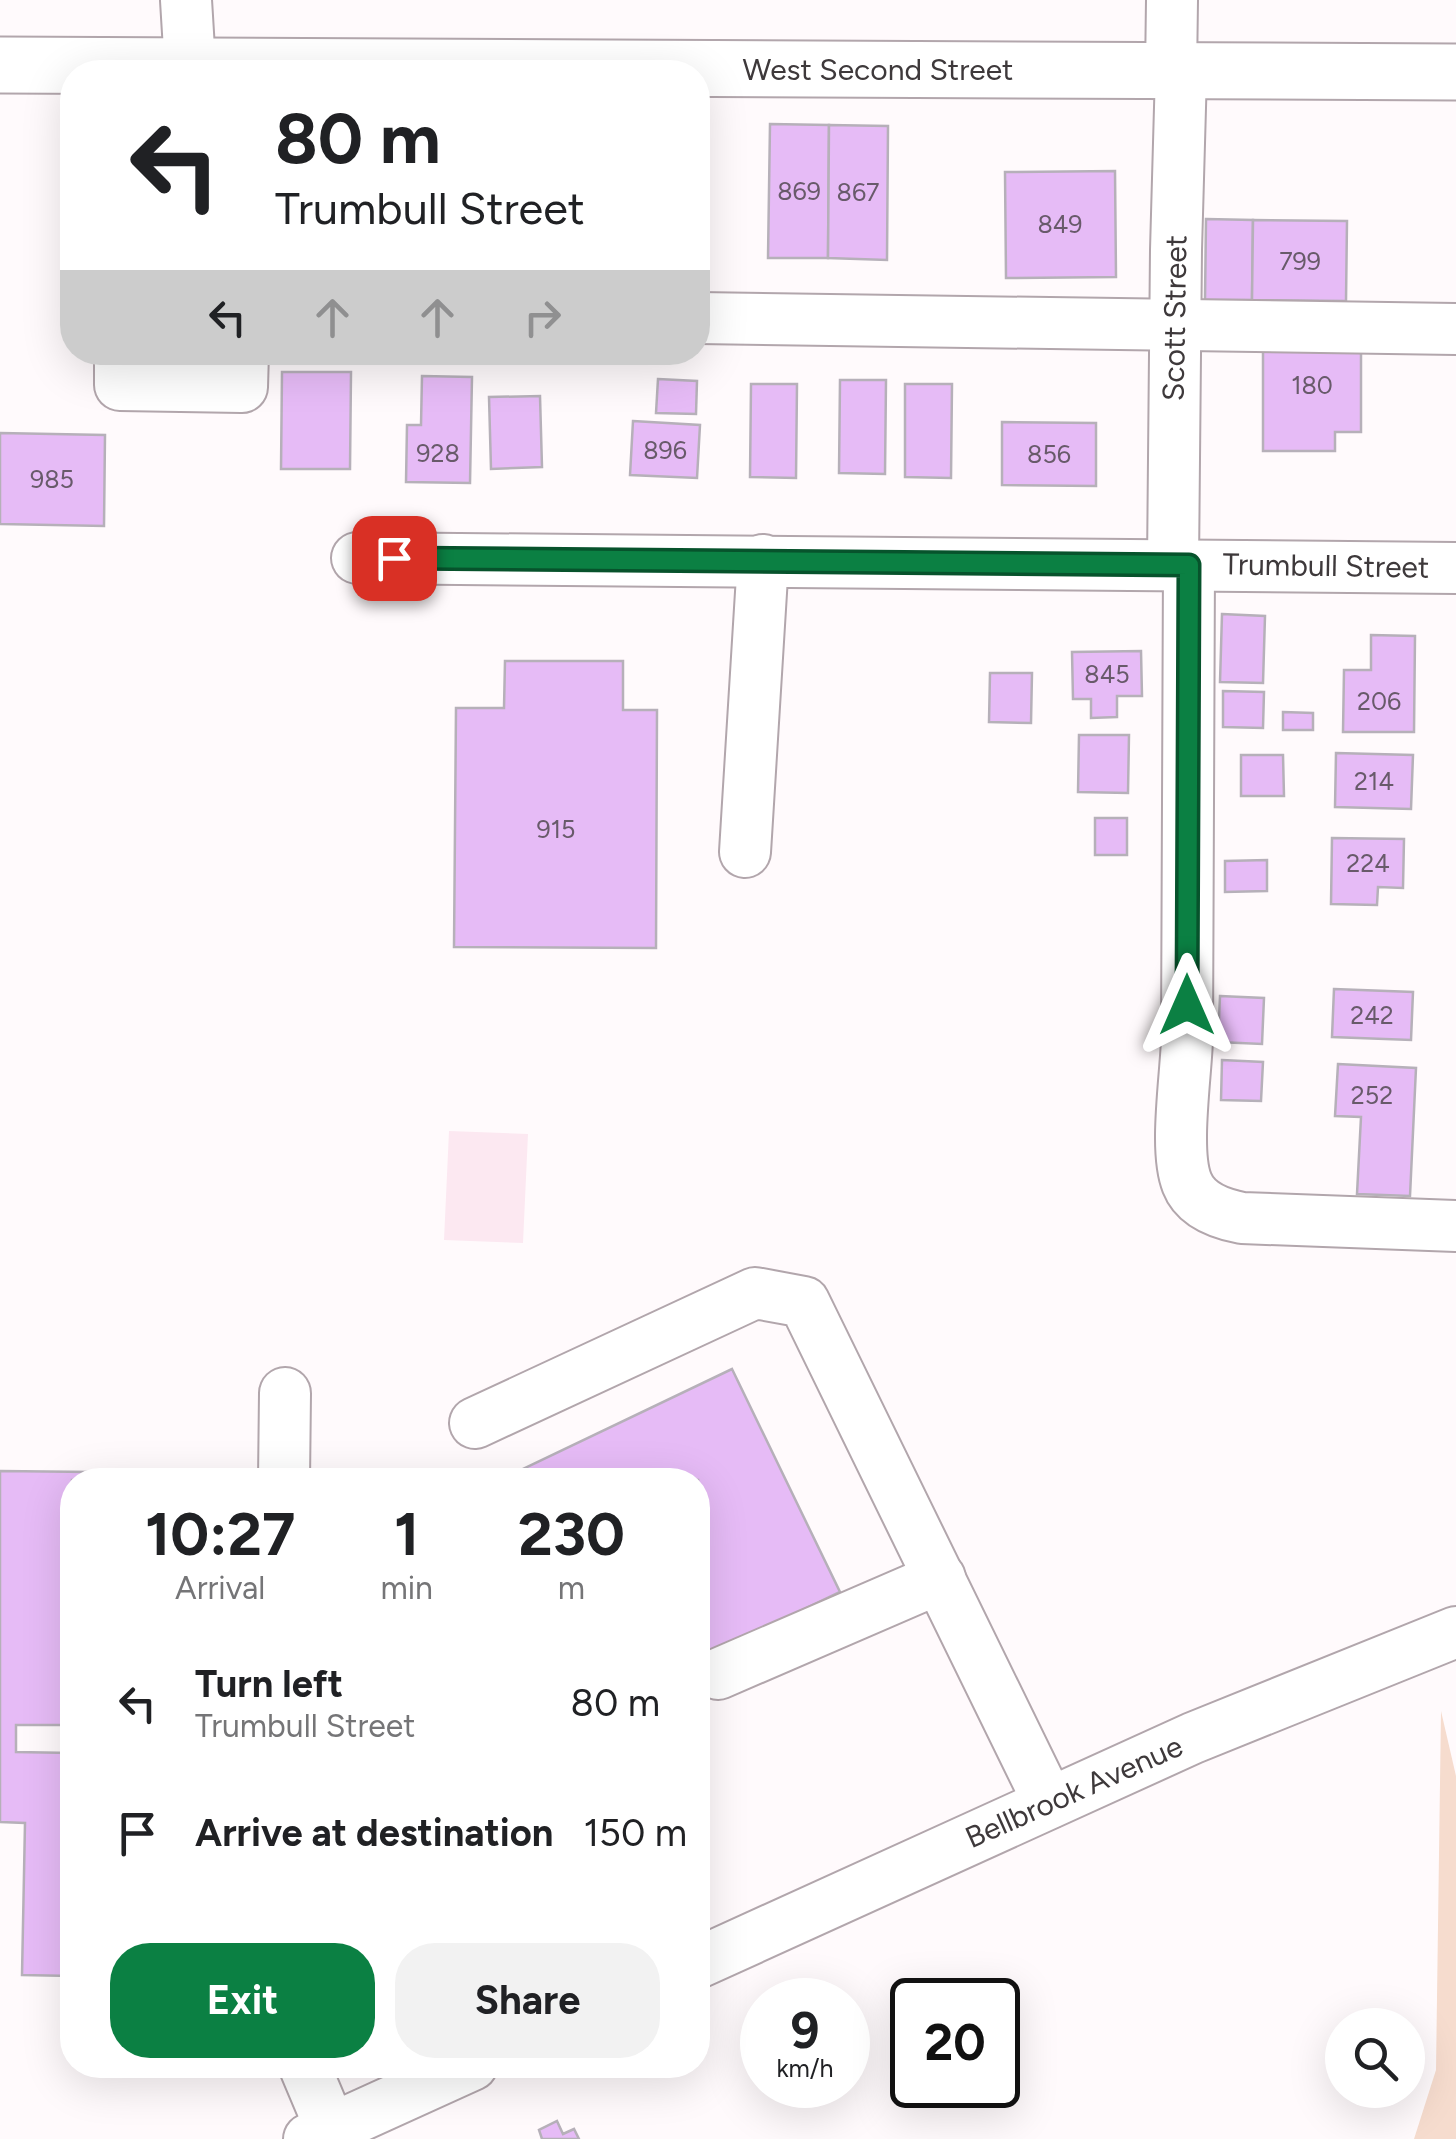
<!DOCTYPE html>
<html lang="en">
<head>
<meta charset="utf-8">
<style>
	:root { --surface:#fff; --page:#f2f2f2; --text:#202124; --muted:#757577; --accent:#0b8043 }
	body { margin:0; font-family:Figtree,sans-serif; background:var(--page); color:var(--text); height:100vh; display:flex; flex-direction:column; font-size:38px; white-space:nowrap }
	* { box-sizing:border-box; margin:0 }
	p { font-size:32px; color:var(--muted) }
	.icon { flex:none; width:55px; height:55px; fill:none; stroke:currentColor; stroke-width:2; stroke-linecap:round; stroke-linejoin:round }
	.map { position:relative; flex:1; overflow:hidden }
	.drawer { position:absolute; left:60px; top:1468px; width:650px; height:610px; display:flex; flex-direction:column; background:var(--surface); border-radius:40px; box-shadow:0 10px 40px #0002 }
	.drawer>* { flex:none }
	.guide { position:absolute; left:60px; top:60px; width:650px; height:305px; border-radius:40px; box-shadow:0 10px 40px #0002; background:#fff; color:var(--text); overflow:hidden }
	.fabs { position:absolute; left:1325px; top:2008px; display:grid; gap:20px }
	.fabs a { display:grid; place-items:center; width:100px; height:100px; border-radius:50%; background:var(--surface); box-shadow:0 10px 40px #0002; font-size:50px }
	.speed { position:absolute; left:740px; top:1978px; display:flex; gap:20px; font-size:50px; font-weight:700; text-align:center }
	.speed>* { display:grid; place-content:center; width:130px; height:130px; border-radius:50%; background:var(--surface); box-shadow:0 10px 40px #0002; line-height:1 }
	.speed small { font-size:25px; font-weight:400 }
	.speed .limit { border:5px solid #111; border-radius:15px; background:#fff; color:#111 }
	.pin { position:absolute; display:grid; place-items:center; width:85px; height:85px; color:#fff; margin:-42px; border-radius:20px; box-shadow:0 5px 15px #0006 }
	.me { position:absolute; width:110px; margin:-55px; rotate:0deg; stroke-linejoin:round; filter:drop-shadow(0 0 8px #0008) }
	.turn { display:flex; align-items:center; gap:35px; height:210px; padding:0 50px; font-size:45px }
	.turn .icon { width:130px; height:130px; stroke-width:2.5 }
	.turn b { display:block; font-size:70px; line-height:85px }
	.lanes { display:flex; align-items:center; height:95px; padding:0 50px; background:#0003; justify-content:center; gap:50px; direction:ltr }
	.lanes .off { opacity:.35 }
	.eta { display:flex; justify-content:space-evenly; align-items:center; height:170px; text-align:center }
	.eta b { font-size:60px; font-weight:700; line-height:70px }
	.cta { display:flex; gap:20px; margin-top:auto; padding:20px 50px }
	.cta a { flex:1; height:115px; border-radius:40px; background:var(--accent); color:#fff; font-size:40px; font-weight:700; line-height:115px; text-align:center }
	.cta a+a { background:var(--page); color:var(--text) }
	ul { padding:0; list-style:none }
	li { display:flex; align-items:center; gap:30px; height:130px; padding:0 50px }
	li div { flex:1 }
	li b { display:block; font-size:38px }
	li em { font-style:normal }
	.map>svg:first-child { display:block }
	.built { fill:#fce8f1 }
	.green { fill:#f6dcce }
	.building { fill:#e6bbf6; stroke:#b6b0b9; stroke-width:2.5 }
	.lines { fill:none; stroke-linecap:round; stroke-linejoin:round }
	.minor-casing { stroke:#b2a6ac; stroke-width:54 }
	.major-casing { stroke:#b2a6ac; stroke-width:59 }
	.minor { stroke:#fff; stroke-width:50 }
	.major { stroke:#fff; stroke-width:55 }
	.route-casing { stroke:#07532c; stroke-width:25 }
	.route { stroke:#0b8043; stroke-width:18 }
	.labels { text-anchor:middle; stroke-width:9; stroke-linejoin:round; paint-order:stroke }
	.number-label { font-size:25px; fill:#685a6a }
	.street-label { font-size:30px; fill:#3e393b; stroke:#fff }
</style>
</head>
<body>
<div class="map">
<svg width="1456" height="2139" viewBox="0 0 1456 2139">
	<rect width="100%" height="100%" fill="#fffafc"/>
	<!-- built -->
	<polygon class="built" points="449,1131 528,1134 523,1243 444,1240"/>
	<!-- green -->
	<polygon class="green" points="1441,1711 1456,1776 1456,2139 1414,2139 1436,2070"/>
	<!-- building -->
	<g class="building">
		<polygon points="770,124 829,125 828,258 768,258"/>
		<polygon points="829,125 888,126 887,260 828,258"/>
		<polygon points="1115,171 1116,277 1006,278 1005,172"/>
		<polygon points="1206,219 1253,220 1252,300 1205,300"/>
		<polygon points="1253,220 1347,221 1346,301 1252,300"/>
		<polygon points="1263,337 1361,338 1361,432 1335,432 1335,451 1263,451"/>
		<polygon points="282,372 351,372 350,469 281,469"/>
		<polygon points="422,376 472,377 470,483 406,482 407,425 421,425"/>
		<polygon points="658,379 697,381 696,414 656,413"/>
		<polygon points="840,380 886,380 885,474 839,473"/>
		<polygon points="751,384 797,384 796,478 750,477"/>
		<polygon points="905,384 952,384 951,478 905,477"/>
		<polygon points="540,396 542,467 491,469 489,397"/>
		<polygon points="633,421 700,425 697,478 630,475"/>
		<polygon points="1002,422 1096,423 1096,486 1002,485"/>
		<polygon points="0,433 105,435 104,526 0,524"/>
		<polygon points="1222,614 1265,616 1263,683 1220,682"/>
		<polygon points="1371,635 1415,636 1414,732 1343,732 1344,670 1371,670"/>
		<polygon points="1141,651 1142,696 1117,696 1117,717 1091,718 1091,699 1073,699 1072,652"/>
		<polygon points="505,661 623,661 623,710 657,710 656,948 454,947 456,708 504,708"/>
		<polygon points="990,673 1032,673 1031,723 989,722"/>
		<polygon points="1223,691 1264,692 1263,728 1223,727"/>
		<polygon points="1283,712 1313,713 1313,730 1283,730"/>
		<polygon points="1079,735 1129,735 1128,793 1078,792"/>
		<polygon points="1336,753 1413,755 1411,809 1335,807"/>
		<polygon points="1241,755 1283,755 1284,796 1241,796"/>
		<rect x="1095" y="818" width="32" height="37"/>
		<polygon points="1332,838 1404,839 1403,888 1378,887 1377,905 1331,904"/>
		<polygon points="1267,860 1267,891 1225,892 1225,861"/>
		<polygon points="1334,989 1413,992 1411,1040 1332,1037"/>
		<polygon points="1220,996 1264,998 1262,1044 1218,1042"/>
		<polygon points="1222,1060 1263,1062 1261,1101 1221,1100"/>
		<polygon points="1338,1064 1416,1068 1410,1196 1357,1194 1361,1117 1335,1116"/>
		<polygon points="732,1369 840,1592 698,1660 698,1480 500,1480"/>
		<polygon points="0,1471 92,1472 92,1480 72,1480 72,1725 16,1725 16,1752 72,1753 72,1976 22,1975 25,1823 0,1822"/>
		<polygon points="557,2121 563,2134 574,2129 579,2139 542,2139 539,2130"/>
	</g>
	<g class="lines">
		<!-- minor casing -->
		<g class="minor-casing">
			<g id="minor">
				<polyline points="186,0 190,66"/>
				<polyline points="1171,73 1172,0"/>
				<polyline points="698,318 1456,329"/>
				<polyline points="120,352 120,385 242,387 243,352"/>
				<polyline points="357,558 1456,568"/>
				<polyline points="1173,564 1176,250 1181,72"/>
				<path d="M1189 565C1188 723 1188 881 1187 1039 1186 1076 1174 1151 1187 1183 1196 1206 1221 1214 1242 1218L1456 1226"/>
				<polyline points="745,852 763,560"/>
				<polyline points="475,1423 755,1293 804,1302 1049,1803"/>
				<polyline points="284,1480 285,1393"/>
				<polyline points="718,1674 940,1578"/>
				<polyline points="698,1963 1193,1738 1456,1632"/>
				<polyline points="304,2065 331,2129"/>
				<polyline points="309,2139 472,2065"/>
			</g>
		</g>
		<!-- major casing -->
		<g class="major-casing">
			<polyline id="major" points="0,65 1456,72"/>
		</g>
		<!-- minor -->
		<use href="#minor" class="minor"/>
		<!-- major -->
		<use href="#major" class="major"/>
	</g>
	<g class="lines">
		<!-- route casing -->
		<g class="route-casing">
			<polyline id="route" points="394,558 1189,565 1187,1005"/>
		</g>
		<!-- route -->
		<use href="#route" class="route"/>
	</g>
	<g class="labels">
		<!-- number labels -->
		<g class="number-label">
			<text x="799" y="200">869</text>
			<text x="858" y="201">867</text>
			<text x="1060" y="233">849</text>
			<text x="1300" y="270">799</text>
			<text x="1312" y="394">180</text>
			<text x="665" y="459">896</text>
			<text x="438" y="462">928</text>
			<text x="1049" y="463">856</text>
			<text x="52" y="488">985</text>
			<text x="1107" y="683">845</text>
			<text x="1379" y="710">206</text>
			<text x="1374" y="790">214</text>
			<text x="556" y="838">915</text>
			<text x="1368" y="872">224</text>
			<text x="1372" y="1024">242</text>
			<text x="1372" y="1104">252</text>
		</g>
		<!-- street labels -->
		<g class="street-label">
			<text x="878" y="80">West Second Street</text>
			<text transform="translate(1175 318) rotate(-89)" y="10">Scott Street</text>
			<text transform="translate(1326 566) rotate(1)" y="10">Trumbull Street</text>
			<text transform="translate(1074 1792) rotate(-24)" y="10">Bellbrook Avenue</text>
		</g>
	</g>
</svg>
<div class="fabs">
<a><svg class="icon" aria-label="search" viewBox="0 0 24 24"><circle cx="10" cy="10" r="6"/><path d="M15 15l6 6"/></svg></a>
</div>
<div class="speed"><div>9<small>km/h</small></div><div class="limit">20</div></div>
<div class="pin" style="left:394px;top:558px;background:#d93025"><svg class="icon" aria-label="arrive" viewBox="0 0 24 24"><path d="M6 21V4h12l-3 4 3 4H6"/></svg></div>
<svg class="me" style="left:1187px;top:1005px" viewBox="-20 -20 40 40"><path d="M0-17L14 15 0 8-14 15z" fill="#0b8043" stroke="#fff" stroke-width="4"/></svg>
<div class="guide">
<div class="turn"><svg class="icon" aria-label="left" viewBox="0 0 24 24"><path d="M17 20v-9H6M10 6l-5 5 5 5"/></svg><div><b>80 m</b>Trumbull Street</div></div>
<div class="lanes"><svg class="icon" aria-label="left" viewBox="0 0 24 24"><path d="M17 20v-9H6M10 6l-5 5 5 5"/></svg><svg class="icon off" aria-label="ahead" viewBox="0 0 24 24"><path d="M12 20V5M6 11l6-6 6 6"/></svg><svg class="icon off" aria-label="ahead" viewBox="0 0 24 24"><path d="M12 20V5M6 11l6-6 6 6"/></svg><svg class="icon off" aria-label="right" viewBox="0 0 24 24"><path d="M7 20v-9h11M14 6l5 5-5 5"/></svg></div>
</div>
<section class="drawer">
<div class="eta">
<div><b>10:27</b><p>Arrival</p></div>
<div><b>1</b><p>min</p></div>
<div><b>230</b><p>m</p></div>
</div>
<ul>
<li><svg class="icon" aria-label="left" viewBox="0 0 24 24"><path d="M17 20v-9H6M10 6l-5 5 5 5"/></svg><div><b>Turn left</b><p>Trumbull Street</p></div><em>80 m</em></li>
<li><svg class="icon" aria-label="arrive" viewBox="0 0 24 24"><path d="M6 21V4h12l-3 4 3 4H6"/></svg><div><b>Arrive at destination</b></div><em>150 m</em></li>
</ul>
<div class="cta"><a>Exit</a><a>Share</a></div>
</section>
</div>
</body>
</html>
